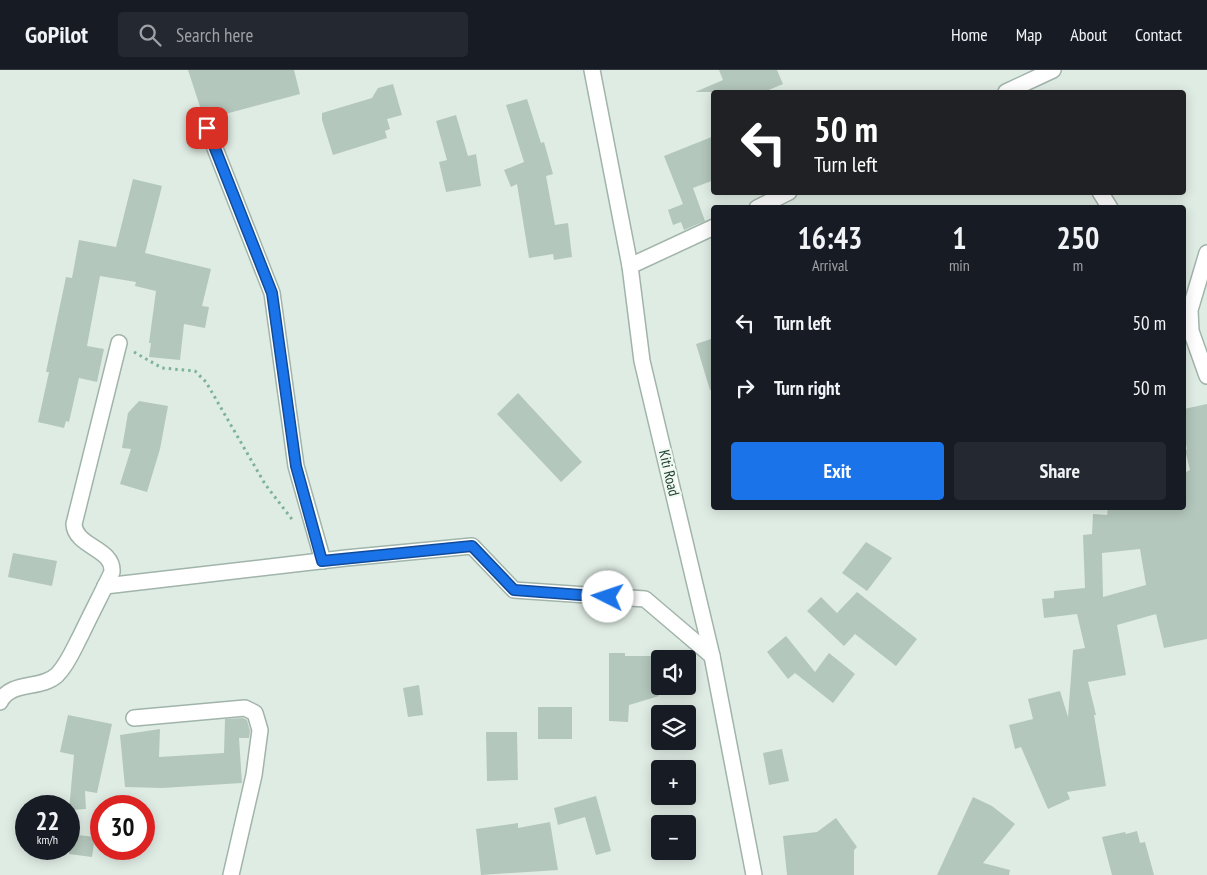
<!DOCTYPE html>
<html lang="en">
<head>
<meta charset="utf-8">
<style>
	:root { --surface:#171b24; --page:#242831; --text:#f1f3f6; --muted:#9ea1a6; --line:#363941; --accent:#1a73e8 }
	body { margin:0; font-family:"PT Sans Narrow",sans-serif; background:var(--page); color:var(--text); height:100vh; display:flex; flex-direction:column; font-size:19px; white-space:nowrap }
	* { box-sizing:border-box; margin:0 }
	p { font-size:16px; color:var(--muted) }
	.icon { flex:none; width:28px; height:28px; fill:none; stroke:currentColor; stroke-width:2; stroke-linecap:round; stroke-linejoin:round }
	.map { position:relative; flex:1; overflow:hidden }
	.drawer { position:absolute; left:711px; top:135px; width:475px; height:305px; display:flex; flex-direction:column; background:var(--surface); border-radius:5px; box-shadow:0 2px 12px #0003 }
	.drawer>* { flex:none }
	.hud { position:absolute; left:711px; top:20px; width:475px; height:105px; border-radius:5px; box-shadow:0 2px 12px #0003; background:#202124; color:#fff; overflow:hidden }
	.tools { position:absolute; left:651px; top:580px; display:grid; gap:10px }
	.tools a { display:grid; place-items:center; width:45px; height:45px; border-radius:5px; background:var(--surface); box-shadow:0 2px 12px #0003; font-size:25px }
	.speed { position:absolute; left:15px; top:725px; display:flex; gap:10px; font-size:25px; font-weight:700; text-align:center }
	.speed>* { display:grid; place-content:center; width:65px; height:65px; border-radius:50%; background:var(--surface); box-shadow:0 2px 12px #0003; line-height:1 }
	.speed small { font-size:12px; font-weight:400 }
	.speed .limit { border:8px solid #d22; background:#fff; color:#111 }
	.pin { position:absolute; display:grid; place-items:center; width:42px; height:42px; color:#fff; margin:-21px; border-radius:10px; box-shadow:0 2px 8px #0006 }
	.me { position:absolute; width:55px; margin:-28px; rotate:274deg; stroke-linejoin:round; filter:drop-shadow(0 0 4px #0008) }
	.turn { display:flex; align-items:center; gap:18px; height:105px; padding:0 20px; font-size:22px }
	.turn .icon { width:65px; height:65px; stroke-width:2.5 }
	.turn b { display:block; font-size:35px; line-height:42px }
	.eta { display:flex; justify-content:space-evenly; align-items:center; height:85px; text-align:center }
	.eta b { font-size:30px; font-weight:800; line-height:35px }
	.button { display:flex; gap:10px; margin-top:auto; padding:10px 20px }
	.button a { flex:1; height:58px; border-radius:5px; background:var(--accent); color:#fff; font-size:20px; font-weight:800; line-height:58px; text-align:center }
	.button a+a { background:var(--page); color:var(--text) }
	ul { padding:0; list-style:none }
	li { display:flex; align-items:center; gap:15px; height:65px; padding:0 20px }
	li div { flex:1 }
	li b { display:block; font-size:19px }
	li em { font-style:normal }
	header { display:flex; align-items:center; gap:30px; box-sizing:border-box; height:70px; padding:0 25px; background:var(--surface); border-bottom:1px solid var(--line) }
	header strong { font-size:24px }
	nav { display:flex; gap:28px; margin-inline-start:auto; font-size:18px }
	.search { width:350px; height:45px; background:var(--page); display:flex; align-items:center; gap:12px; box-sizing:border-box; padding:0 18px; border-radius:5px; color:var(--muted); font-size:19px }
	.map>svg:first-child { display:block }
	.building { fill:#b4c7bc; fill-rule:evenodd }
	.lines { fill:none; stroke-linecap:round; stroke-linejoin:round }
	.minor-casing { stroke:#a1b4aa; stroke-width:18 }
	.path { stroke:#7cb397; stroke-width:3; stroke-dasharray:2.5 4; stroke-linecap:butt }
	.minor { stroke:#fff; stroke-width:15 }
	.route-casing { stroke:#114b97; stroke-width:12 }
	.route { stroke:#1a73e8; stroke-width:9 }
	.labels { text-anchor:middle; stroke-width:4.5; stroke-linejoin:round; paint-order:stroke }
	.street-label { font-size:15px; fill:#1e3e2f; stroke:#f0f8f2 }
</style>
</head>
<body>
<header>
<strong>GoPilot</strong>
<div class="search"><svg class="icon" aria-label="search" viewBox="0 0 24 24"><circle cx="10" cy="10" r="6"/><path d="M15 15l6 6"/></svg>Search here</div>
<nav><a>Home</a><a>Map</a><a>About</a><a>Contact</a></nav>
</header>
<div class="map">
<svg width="1207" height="805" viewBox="0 0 1207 805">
	<rect width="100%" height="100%" fill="#dfece4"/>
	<!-- building -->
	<g class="building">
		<polygon points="188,0 294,0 300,24 225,44 228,51 216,55 212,50 204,49"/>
		<polygon points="719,0 777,0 783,14 764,22 695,22 723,10"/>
		<polygon points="393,14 402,45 387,49 390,59 385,61 387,68 333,85 322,50 322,43 372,28 378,18"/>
		<polygon points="527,29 541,73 544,72 553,104 546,106 555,155 568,153 572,187 554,190 553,184 529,188 517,114 511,117 504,100 524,92 506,35"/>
		<polygon points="456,45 468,86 476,84 481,116 446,122 439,92 447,90 436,51"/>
		<polygon points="714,66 714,110 693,118 705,151 684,160 681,152 673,155 668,140 683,134 664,86"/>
		<polygon points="133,109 162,116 145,183 211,199 202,236 209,237 205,258 184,254 180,290 149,287 151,273 149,273 156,221 135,216 136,212 100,206 87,276 104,279 97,312 79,308 69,352 66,351 64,358 38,352 49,302 46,302 66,207 72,208 79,170 116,177"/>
		<polygon points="714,268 714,319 710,320 696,274"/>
		<polygon points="518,323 582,392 561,412 497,344"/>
		<polygon points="139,331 168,336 160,379 147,422 120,414 131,379 122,378 128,343"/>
		<path d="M1207 334V569L1164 578 1156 544 1117 555 1126 605 1088 612 1096 645H1094L1106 716 1067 722 1070 729 1048 739 1021 677 1015 679 1009 655 1033 649 1028 629 1060 621 1068 647 1073 580 1085 578 1077 544 1044 548 1042 529 1054 528V521L1085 518 1083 465 1092 464 1093 444 1107 445 1108 438H1184V403L1190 400 1185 380 1187 379 1184 366V339ZM1140 479 1146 515 1103 527 1102 483Z"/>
		<polygon points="866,472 892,488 867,521 842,503"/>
		<polygon points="13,483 57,491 52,516 8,507"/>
		<polygon points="857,522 917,569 896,596 855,564 844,576 807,541 821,527 837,543"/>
		<polygon points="786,566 815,602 829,583 855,604 833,633 795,603 788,609 767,582"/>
		<polygon points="609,583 625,583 625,586 660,586 660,609 654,609 659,626 629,635 628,652 609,651"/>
		<polygon points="419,615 423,645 408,647 403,618"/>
		<rect x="538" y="637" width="34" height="32"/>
		<polygon points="68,645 112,654 97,723 85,721 86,739 69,740 74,685 60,682"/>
		<polygon points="243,648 247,650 250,661 249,668 239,668 242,713 162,718 125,717 120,665 160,659 159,687 224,683 225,649"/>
		<polygon points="486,662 517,662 518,710 487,711"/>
		<polygon points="782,679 789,711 769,715 763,683"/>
		<polygon points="596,726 611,781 596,785 585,747 558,755 554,738"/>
		<polygon points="973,727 992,736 1015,754 983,793 1010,800 1009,805 937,805"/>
		<polygon points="836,748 857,777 854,780 854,805 787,805 783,766 817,762"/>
		<polygon points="550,752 558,800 481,805 476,759 518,753 518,758"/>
		<polygon points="1137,761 1140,773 1145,772 1154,805 1112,805 1102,767 1125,762 1126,764"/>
		<polygon points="69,764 95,767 92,787 69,784"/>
	</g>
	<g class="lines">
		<!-- minor casing -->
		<g class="minor-casing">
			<g id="minor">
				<polyline points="592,0 630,196 642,291 712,586 754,805"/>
				<polyline points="1006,22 1053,0"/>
				<polyline points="207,58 272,223 296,396 323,491"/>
				<polyline points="1100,122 1110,138"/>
				<polyline points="757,138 789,122"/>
				<polyline points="1207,183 1190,240 1191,261 1207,306"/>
				<polyline points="630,196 714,157"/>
				<polyline points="105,516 346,488 472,476 514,520 645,529 712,586"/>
				<path d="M0 632C11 610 41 620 57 605 68 594 74 578 81 565 91 544 102 523 112 502 114 478 75 477 74 454L119 273"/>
				<polyline points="134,648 245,638 255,643 260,660 254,705 231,805"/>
			</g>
		</g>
		<!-- path -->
		<polyline class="path" points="134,282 162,298 195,301 206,312 265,414 294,452"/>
		<!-- minor -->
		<use href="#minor" class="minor"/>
	</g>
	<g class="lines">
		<!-- route casing -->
		<g class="route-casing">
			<polyline id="route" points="207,58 272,223 296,396 322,491 472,476 514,520 608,527"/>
		</g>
		<!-- route -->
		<use href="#route" class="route"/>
	</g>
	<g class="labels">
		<!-- street labels -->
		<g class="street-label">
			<text transform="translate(669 403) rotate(77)" y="5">Kiti Road</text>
		</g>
	</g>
</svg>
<div class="tools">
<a><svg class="icon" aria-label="sound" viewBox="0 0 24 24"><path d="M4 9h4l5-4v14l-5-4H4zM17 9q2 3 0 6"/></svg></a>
<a><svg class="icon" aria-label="layers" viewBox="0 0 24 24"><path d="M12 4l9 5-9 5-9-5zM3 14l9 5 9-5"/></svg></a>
<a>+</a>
<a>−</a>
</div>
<div class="speed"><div>22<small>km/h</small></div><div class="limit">30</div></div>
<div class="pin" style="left:207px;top:58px;background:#d93025"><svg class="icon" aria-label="arrive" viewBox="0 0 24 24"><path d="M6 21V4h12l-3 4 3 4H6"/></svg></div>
<svg class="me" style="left:608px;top:527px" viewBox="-20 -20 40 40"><circle r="19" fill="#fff"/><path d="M0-13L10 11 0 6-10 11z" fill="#1a73e8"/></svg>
<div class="hud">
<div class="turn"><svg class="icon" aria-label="left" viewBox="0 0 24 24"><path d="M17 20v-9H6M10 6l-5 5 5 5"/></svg><div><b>50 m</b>Turn left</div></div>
</div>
<section class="drawer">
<div class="eta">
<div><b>16:43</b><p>Arrival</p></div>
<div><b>1</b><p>min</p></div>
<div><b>250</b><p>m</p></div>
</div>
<ul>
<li><svg class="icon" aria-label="left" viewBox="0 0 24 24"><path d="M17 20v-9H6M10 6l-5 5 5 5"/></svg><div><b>Turn left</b></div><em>50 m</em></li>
<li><svg class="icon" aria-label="right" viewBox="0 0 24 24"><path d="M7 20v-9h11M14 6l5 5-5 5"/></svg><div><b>Turn right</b></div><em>50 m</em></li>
</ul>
<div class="button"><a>Exit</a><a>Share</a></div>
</section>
</div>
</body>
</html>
